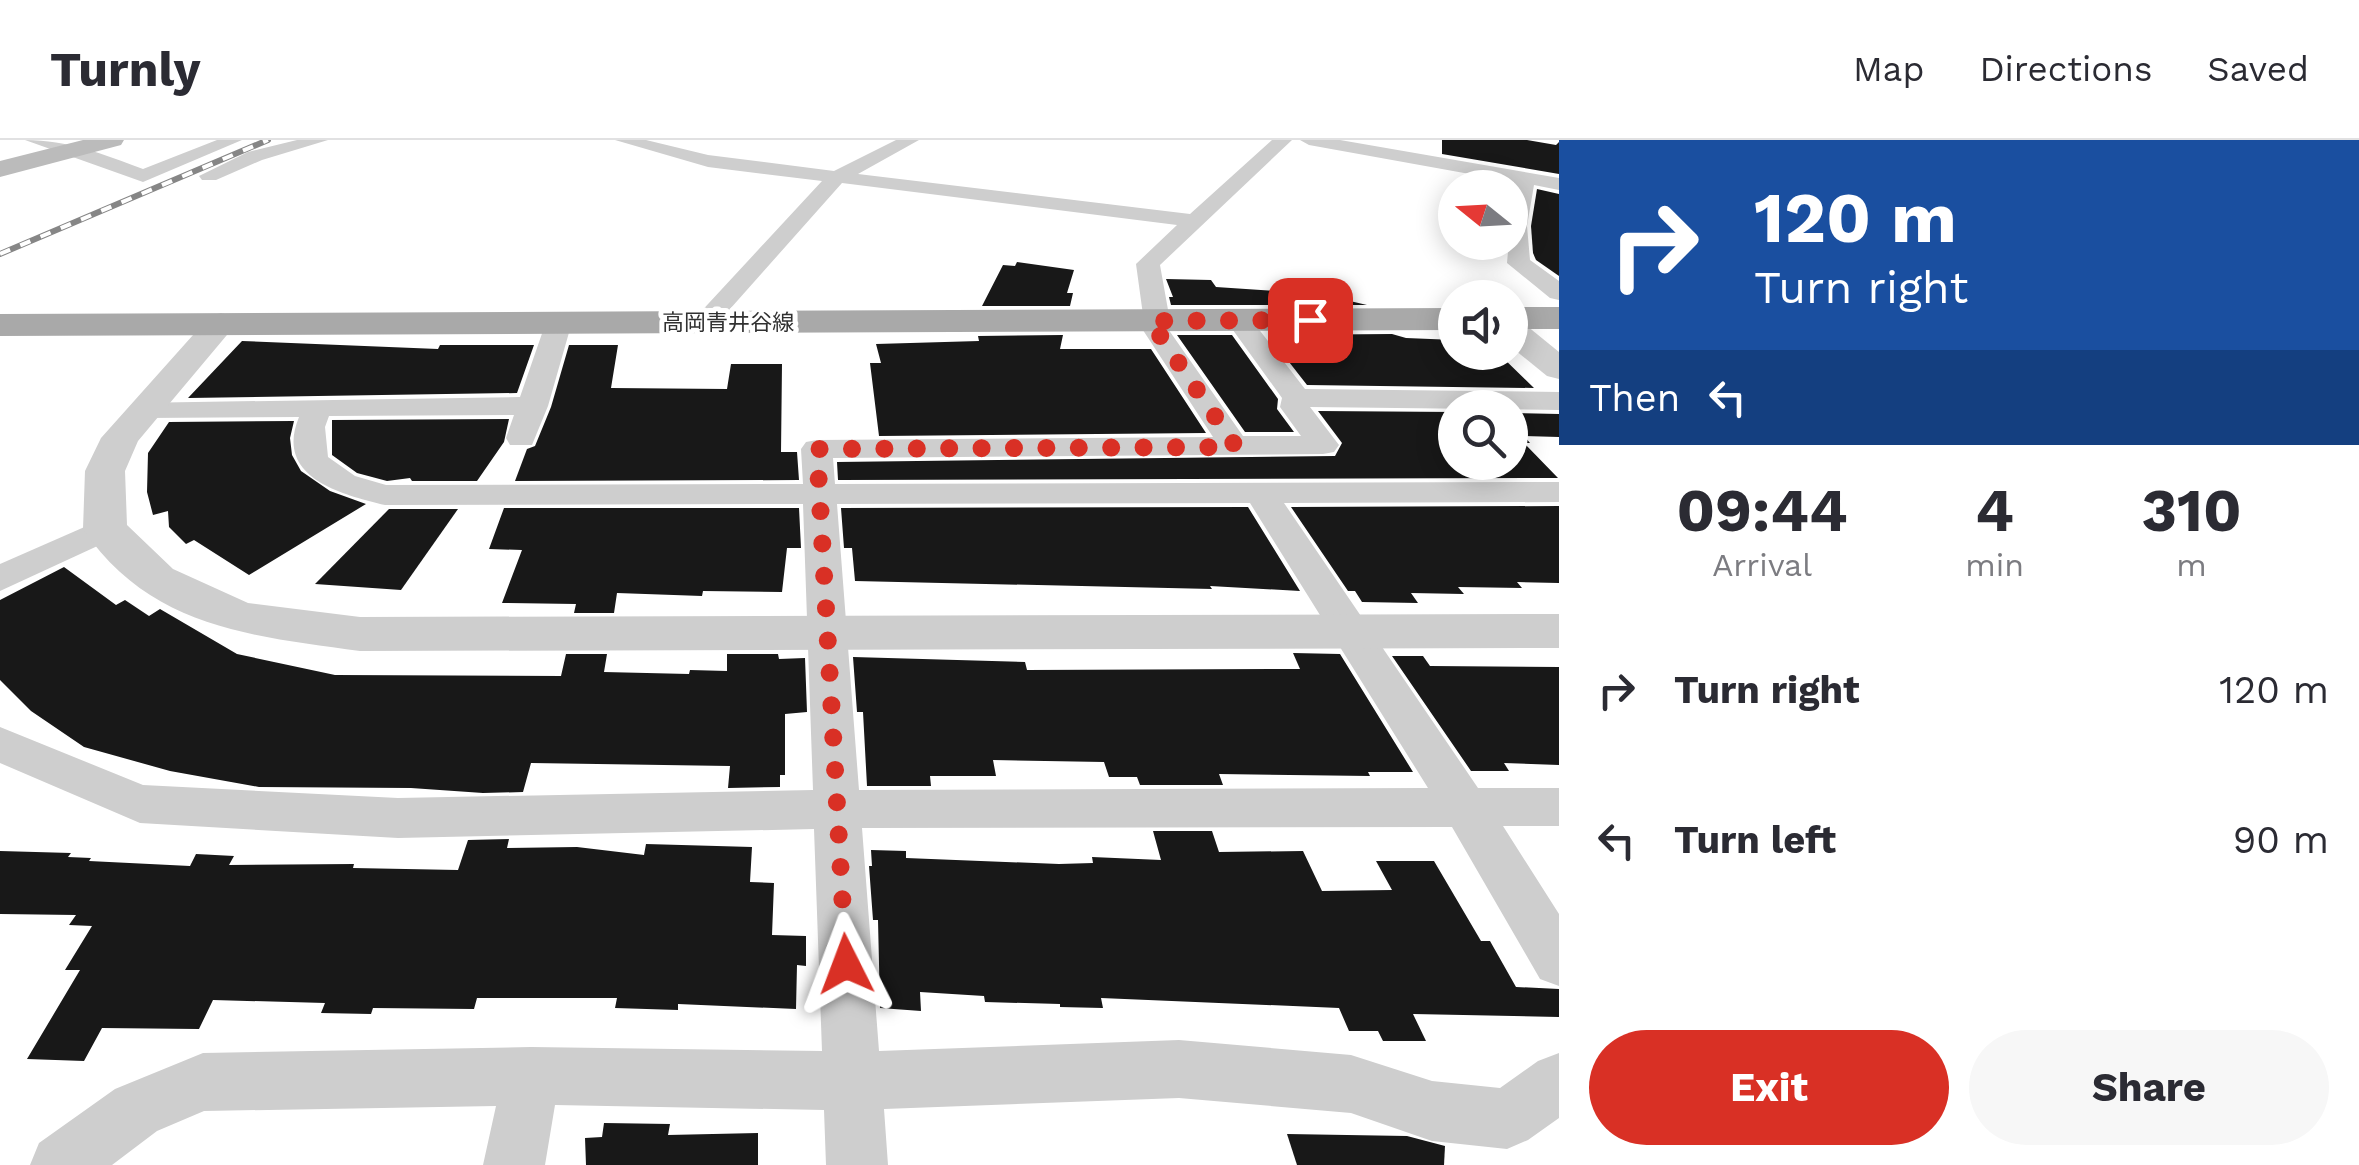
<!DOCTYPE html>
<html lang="en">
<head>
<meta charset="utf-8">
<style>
	:root { --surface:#fff; --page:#f7f7f7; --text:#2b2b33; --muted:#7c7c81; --line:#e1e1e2; --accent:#d93025 }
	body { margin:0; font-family:"Work Sans","Noto Sans JP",sans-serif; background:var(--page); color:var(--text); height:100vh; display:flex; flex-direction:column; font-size:38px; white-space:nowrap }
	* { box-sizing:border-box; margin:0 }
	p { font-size:32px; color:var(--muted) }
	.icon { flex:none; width:55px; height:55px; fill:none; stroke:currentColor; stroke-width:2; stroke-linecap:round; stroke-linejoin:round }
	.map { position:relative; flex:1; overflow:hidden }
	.drawer { display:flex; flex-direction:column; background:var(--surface); width:800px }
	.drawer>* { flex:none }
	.banner { background:#1a4fa0; color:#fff; overflow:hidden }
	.needle { width:65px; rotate:288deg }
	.controls { position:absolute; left:1438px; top:30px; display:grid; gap:20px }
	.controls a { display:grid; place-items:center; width:90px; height:90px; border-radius:50%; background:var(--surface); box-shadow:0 5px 25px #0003; font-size:50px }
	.pin { position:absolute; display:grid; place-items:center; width:85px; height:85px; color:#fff; margin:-42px; border-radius:20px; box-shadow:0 5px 15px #0006 }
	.me { position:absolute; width:110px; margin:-55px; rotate:357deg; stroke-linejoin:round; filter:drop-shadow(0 0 8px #0008) }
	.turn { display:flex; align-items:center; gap:35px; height:210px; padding:0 30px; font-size:45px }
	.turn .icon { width:130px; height:130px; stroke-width:2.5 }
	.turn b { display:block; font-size:70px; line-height:85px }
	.then { display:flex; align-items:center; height:95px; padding:0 30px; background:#0003; gap:20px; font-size:38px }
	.eta { display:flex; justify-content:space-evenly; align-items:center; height:170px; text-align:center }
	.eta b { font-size:60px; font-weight:700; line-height:70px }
	.button { display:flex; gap:20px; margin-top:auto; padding:20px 30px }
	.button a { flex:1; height:115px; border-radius:60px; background:var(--accent); color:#fff; font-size:40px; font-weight:700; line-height:115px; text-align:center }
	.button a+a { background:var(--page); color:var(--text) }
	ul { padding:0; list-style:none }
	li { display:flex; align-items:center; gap:30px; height:150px; padding:0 30px }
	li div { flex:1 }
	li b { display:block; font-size:38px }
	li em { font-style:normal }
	header { display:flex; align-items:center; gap:60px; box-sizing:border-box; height:140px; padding:0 50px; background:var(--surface); border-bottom:2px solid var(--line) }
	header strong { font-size:48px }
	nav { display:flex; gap:55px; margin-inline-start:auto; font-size:35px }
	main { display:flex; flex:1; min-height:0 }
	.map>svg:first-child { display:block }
	.building { fill:#181818 }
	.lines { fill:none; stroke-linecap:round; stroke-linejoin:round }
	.minor { fill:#cecece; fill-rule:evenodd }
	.tertiary { fill:#cecece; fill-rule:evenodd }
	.secondary { fill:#bbb; fill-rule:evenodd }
	.primary { fill:#a9a9a9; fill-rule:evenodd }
	.rail-casing { stroke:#868686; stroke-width:6 }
	.rail { stroke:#fff; stroke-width:4; stroke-dasharray:11; stroke-linecap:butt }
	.route { stroke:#d93025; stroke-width:18; stroke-dasharray:0 32.4 }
	.labels { text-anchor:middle; stroke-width:10; stroke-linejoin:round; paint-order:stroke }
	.far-street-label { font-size:22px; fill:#313131; stroke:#fff }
</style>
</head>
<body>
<header>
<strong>Turnly</strong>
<nav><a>Map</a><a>Directions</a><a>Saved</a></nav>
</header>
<main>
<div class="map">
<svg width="1559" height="1025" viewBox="0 0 1559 1025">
	<rect width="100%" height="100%" fill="#fff"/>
	<!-- building -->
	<g class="building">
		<polygon points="1442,0 1527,0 1556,5 1559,2 1559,34 1442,14"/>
		<polygon points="1537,49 1559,54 1559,136 1536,120 1533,113 1531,86"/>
		<polygon points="1017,122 1074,130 1067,153 1073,153 1070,166 982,166 1003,125 1015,126"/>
		<polygon points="1166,139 1211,140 1216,147 1305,153 1308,157 1337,158 1367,165 1171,165 1169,157 1173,157"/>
		<polygon points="1392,194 1406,198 1455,200 1455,212 1497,212 1534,248 1307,245 1268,195"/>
		<polygon points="1063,195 1060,209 1151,209 1206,293 879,296 870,223 881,223 876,204 979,201 978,196"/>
		<polygon points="1177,195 1232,195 1278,259 1277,269 1294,292 1245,292"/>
		<polygon points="242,201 438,209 440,205 534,205 517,253 188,258"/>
		<polygon points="569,205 618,205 611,248 727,249 731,224 782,224 781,312 797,312 799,340 515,341 527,309 535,306 551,267"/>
		<polygon points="1318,271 1455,272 1455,322 1510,322 1510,273 1559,274 1559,297 1524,296 1530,303 1524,303 1558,338 838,340 837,322 1335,316 1342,303"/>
		<polygon points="509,279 504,302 477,341 412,341 410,338 387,341 357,333 332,315 332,280"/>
		<polygon points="294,281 290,298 292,315 301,331 330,351 366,364 249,435 194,400 186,404 169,387 168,371 153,375 147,352 148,313 169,282"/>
		<polygon points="1559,366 1559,443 1517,442 1522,448 1458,447 1464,454 1411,453 1418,463 1362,462 1355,451 1348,451 1291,367"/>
		<polygon points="1248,367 1300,451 1210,446 1212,449 855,441 852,408 844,408 841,368"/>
		<polygon points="504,368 799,368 801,408 787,408 782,452 703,451 702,456 617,453 614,473 574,473 576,464 502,463 522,410 489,409"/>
		<polygon points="389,369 458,369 401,450 315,444"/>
		<polygon points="64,427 116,465 125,460 149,476 160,469 237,514 335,535 561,536 566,514 607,514 604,532 689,534 690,530 727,531 727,514 778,514 779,519 805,518 807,572 785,574 785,635 780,635 780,647 728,648 730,626 531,623 523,652 483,653 411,648 259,647 170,631 84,607 31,571 0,540 0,460"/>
		<polygon points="1293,513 1340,514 1413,632 1368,632 1370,636 1219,634 1223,645 1140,645 1137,637 1109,637 1104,622 993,620 996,636 930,636 931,646 867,646 863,572 857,572 853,517 1025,522 1027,530 1300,529"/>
		<polygon points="1392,516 1423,516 1430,526 1559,527 1559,625 1504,623 1509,631 1471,631"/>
		<polygon points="1153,691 1212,691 1219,712 1303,711 1322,751 1392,750 1376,721 1434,721 1481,801 1490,801 1516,847 1559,849 1559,877 1413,874 1426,901 1383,901 1378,891 1349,891 1339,868 1101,858 1103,868 1060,867 1060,864 985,862 984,856 920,852 921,871 880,868 878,780 873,780 869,726 872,726 871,710 906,711 906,718 1059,724 1093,723 1092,717 1161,720"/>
		<polygon points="509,699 507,708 577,707 644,715 646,704 752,707 750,742 774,743 772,795 806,796 806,826 797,825 796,869 678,864 678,870 615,868 617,858 477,858 474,869 373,868 371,874 321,873 325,863 213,860 199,889 102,888 84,921 27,919 80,830 65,830 92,786 69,785 76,775 0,774 0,711 71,713 68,717 91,718 89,721 190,726 196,714 234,716 229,725 354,724 353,728 458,730 468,700"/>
		<polygon points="604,983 670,984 668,995 758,993 758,1025 586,1025 585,998 602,997"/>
		<polygon points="1287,994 1407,996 1445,1006 1444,1025 1297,1025"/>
	</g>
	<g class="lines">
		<!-- minor -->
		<g class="minor">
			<path d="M25 0C68 0 103 14 143 29L217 0H242L143 42Z"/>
			<polygon points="297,0 328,0 262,20 216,40 202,40 199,36 248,12"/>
			<path d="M615 0H646L708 15 834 31 896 0H919L858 34 1190 74 1272 0H1292L1160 125 1170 181 1166 186 1243 296H1301L1280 267 1282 258 1225 179 1238 171 1247 174 1305 249 1559 252V270L1310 267 1339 305 1334 312 1323 314 833 318 835 344 1559 342V362L1284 363 1478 648H1559V686H1503L1559 774V846L1540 839 1452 687 862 688 879 911 1179 900 1351 915 1432 941 1500 948 1538 921 1559 913V978L1528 1000 1507 1009 1432 1001 1351 973 1179 958 884 969 888 1025H826L824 970 555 965 545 1025H483L496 966 204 971 157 991 112 1025H30L39 1003 115 949 203 913 531 907 822 911 814 689 398 698 140 683 0 623V587L143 645 398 658 813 650 803 364 385 365C340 354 274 337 299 277L144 278 134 275 129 269 134 263 520 257 546 182 559 174 572 182 548 266 532 305H510L506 298 514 275 329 276 325 287 328 317 355 336 386 345 803 344 801 309 806 302 817 300 1213 297 1137 181 1143 175 1136 124 1177 85 842 43 714 187H696L692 182 696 177 822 41 708 27ZM1250 363 1428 648 859 650 837 364Z"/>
			<polygon points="1300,0 1340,0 1559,38 1559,50 1534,45 1527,86 1530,120 1559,141 1559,160 1550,158 1507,123 1514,42 1309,5"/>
			<polygon points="105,378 117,381 122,389 117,397 0,451 0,424"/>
		</g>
		<!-- tertiary -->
		<g class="tertiary">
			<path d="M221 173 232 176 237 183 138 301 125 331 127 385 173 429 248 463 360 477 1559 474V508L360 511C252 496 150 488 83 389L85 331 101 298 210 176Z"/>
			<polygon points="1510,179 1522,182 1559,212 1559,239 1547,236 1510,206"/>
		</g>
		<!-- secondary -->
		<polygon class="secondary" points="83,0 124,0 121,5 0,37 0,21"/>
		<!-- primary -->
		<g class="primary">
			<rect x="1510" y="167" width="49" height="22"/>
			<polygon points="1455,168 1455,190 0,196 0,174"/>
		</g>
		<!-- rail casing -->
		<g class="rail-casing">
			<polyline id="rail" points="0,114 268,0"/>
		</g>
		<!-- rail -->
		<use href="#rail" class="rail"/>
	</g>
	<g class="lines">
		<!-- route -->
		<polyline class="route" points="846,824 817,309 1236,307 1150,181 1310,180"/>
	</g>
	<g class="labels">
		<!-- far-street labels -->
		<g class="far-street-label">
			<text x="728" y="190">高岡青井谷線</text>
		</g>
	</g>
</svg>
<div class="controls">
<a><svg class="needle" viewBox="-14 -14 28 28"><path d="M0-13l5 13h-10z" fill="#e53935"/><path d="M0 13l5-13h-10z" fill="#7c7c81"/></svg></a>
<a><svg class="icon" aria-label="sound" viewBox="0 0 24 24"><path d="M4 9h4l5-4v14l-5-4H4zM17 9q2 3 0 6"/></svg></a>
<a><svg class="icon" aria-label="search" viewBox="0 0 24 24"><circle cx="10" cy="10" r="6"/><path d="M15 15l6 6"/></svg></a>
</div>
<div class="pin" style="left:1310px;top:180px;background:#d93025"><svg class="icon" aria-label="arrive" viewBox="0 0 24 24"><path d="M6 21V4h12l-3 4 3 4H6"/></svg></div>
<svg class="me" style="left:846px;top:824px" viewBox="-20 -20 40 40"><path d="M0-17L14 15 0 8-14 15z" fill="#d93025" stroke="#fff" stroke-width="4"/></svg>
</div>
<section class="drawer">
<div class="banner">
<div class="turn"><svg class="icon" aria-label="right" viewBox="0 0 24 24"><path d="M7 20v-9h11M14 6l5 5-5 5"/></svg><div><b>120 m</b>Turn right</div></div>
<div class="then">Then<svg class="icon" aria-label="left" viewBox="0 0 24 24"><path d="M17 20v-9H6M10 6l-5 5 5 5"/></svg></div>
</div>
<div class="eta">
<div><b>09:44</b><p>Arrival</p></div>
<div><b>4</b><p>min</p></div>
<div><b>310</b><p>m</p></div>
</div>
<ul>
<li><svg class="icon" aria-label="right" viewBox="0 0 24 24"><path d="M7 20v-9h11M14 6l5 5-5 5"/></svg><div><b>Turn right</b></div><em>120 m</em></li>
<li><svg class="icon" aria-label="left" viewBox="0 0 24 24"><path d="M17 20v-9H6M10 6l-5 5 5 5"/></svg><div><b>Turn left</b></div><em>90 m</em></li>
</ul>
<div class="button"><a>Exit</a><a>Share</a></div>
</section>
</main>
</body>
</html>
